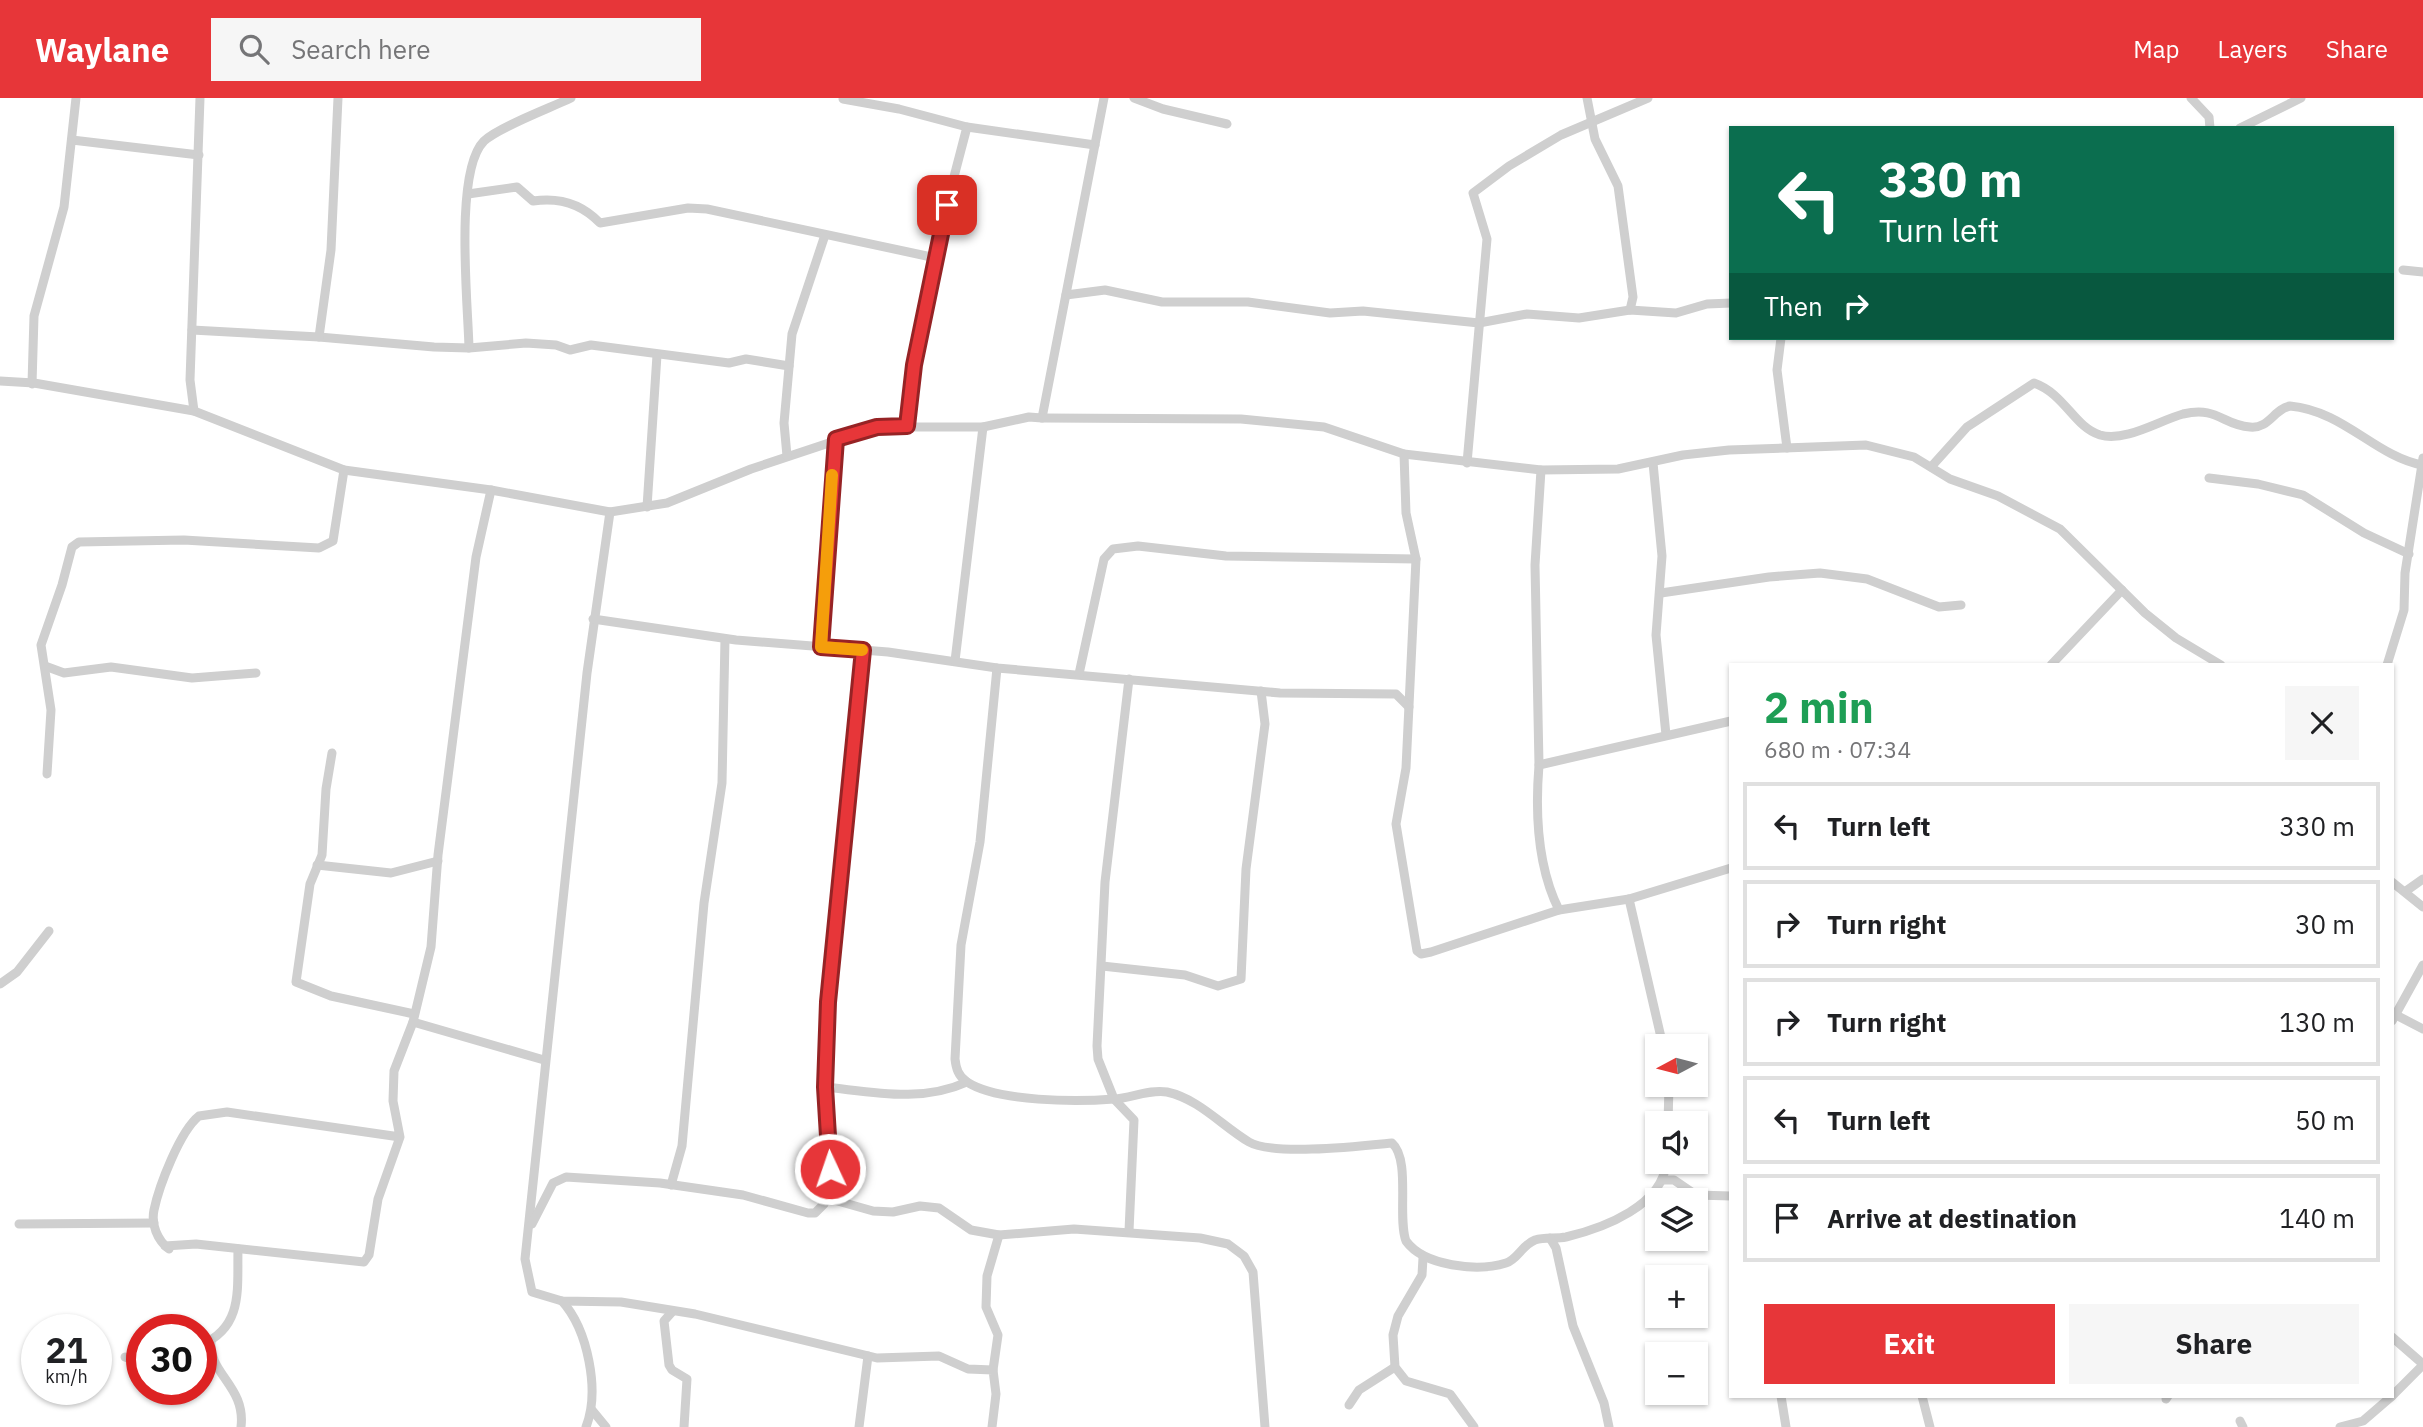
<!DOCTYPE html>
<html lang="en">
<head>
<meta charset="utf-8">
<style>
	:root { --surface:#fff; --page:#f6f6f6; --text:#202124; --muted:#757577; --line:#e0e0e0; --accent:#e73639 }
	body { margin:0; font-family:"IBM Plex Sans",sans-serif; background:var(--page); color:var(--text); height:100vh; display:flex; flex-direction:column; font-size:26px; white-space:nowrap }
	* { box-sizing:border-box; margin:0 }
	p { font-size:23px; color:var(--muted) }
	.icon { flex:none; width:38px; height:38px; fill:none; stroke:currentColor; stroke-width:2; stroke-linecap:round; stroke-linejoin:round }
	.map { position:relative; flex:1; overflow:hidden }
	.drawer { position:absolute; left:1729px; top:565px; width:665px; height:735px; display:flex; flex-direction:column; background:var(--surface); border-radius:0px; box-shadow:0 2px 5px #0004 }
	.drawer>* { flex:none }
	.top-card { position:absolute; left:1729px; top:28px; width:665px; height:214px; border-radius:0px; box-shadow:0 2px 5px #0004; background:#0b6e4f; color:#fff; overflow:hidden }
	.needle { width:46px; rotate:263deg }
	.fabs { position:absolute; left:1645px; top:936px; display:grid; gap:14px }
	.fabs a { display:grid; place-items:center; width:63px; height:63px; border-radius:0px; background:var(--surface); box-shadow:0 2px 5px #0004; font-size:35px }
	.speed { position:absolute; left:21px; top:1216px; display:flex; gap:14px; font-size:35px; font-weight:700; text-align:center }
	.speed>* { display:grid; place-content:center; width:91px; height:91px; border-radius:50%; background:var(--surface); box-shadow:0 2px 5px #0004; line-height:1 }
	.speed small { font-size:18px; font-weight:400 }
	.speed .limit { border:10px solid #d22; background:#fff; color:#111 }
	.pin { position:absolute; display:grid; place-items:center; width:60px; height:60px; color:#fff; margin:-30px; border-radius:14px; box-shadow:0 4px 10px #0006 }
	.me { position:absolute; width:77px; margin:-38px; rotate:357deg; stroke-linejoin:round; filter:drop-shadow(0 0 5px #0008) }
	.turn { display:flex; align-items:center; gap:24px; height:147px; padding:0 35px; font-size:32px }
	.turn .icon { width:91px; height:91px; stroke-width:2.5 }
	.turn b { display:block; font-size:49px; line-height:60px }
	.then { display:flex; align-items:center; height:66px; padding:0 35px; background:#0003; gap:14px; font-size:26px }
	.round { display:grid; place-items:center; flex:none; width:74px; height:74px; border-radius:0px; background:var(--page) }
	.summary { display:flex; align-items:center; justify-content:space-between; height:119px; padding:0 35px }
	h1 { font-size:42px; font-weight:700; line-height:52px; color:#1e9e55 }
	.action { display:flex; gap:14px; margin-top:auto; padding:14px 35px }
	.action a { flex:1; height:80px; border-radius:0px; background:var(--accent); color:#fff; font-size:28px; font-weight:700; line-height:80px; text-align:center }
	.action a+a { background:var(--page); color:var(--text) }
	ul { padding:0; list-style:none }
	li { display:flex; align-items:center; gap:21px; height:88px; margin:0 14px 10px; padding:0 21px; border:4px solid var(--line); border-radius:0px }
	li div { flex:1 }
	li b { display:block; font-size:26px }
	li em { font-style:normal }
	header { display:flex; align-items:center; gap:42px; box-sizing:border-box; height:98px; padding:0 35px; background:var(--accent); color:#fff }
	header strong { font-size:33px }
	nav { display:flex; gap:38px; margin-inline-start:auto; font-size:24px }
	.search { width:490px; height:63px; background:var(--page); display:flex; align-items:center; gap:18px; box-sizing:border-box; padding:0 24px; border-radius:0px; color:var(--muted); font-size:26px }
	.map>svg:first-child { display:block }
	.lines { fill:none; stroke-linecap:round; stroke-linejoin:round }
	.minor { stroke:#cfcfcf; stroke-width:9 }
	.route-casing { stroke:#962325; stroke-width:18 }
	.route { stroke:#e73639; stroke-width:12 }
	.slow { stroke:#f59e0b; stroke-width:12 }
</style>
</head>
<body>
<header>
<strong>Waylane</strong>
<div class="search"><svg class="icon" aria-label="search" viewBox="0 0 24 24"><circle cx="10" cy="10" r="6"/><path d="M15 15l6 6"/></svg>Search here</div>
<nav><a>Map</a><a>Layers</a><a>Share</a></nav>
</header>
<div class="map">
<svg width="2423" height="1329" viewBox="0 0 2423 1329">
	<rect width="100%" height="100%" fill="#fff"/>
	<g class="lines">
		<!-- minor -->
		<g class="minor">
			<polyline points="1134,0 1163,11 1227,26"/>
			<polyline points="1587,0 1595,41 1618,88 1633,199 1630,212"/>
			<polyline points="2191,0 2209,19 2210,30"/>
			<polyline points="843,1 899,11 967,29 1095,47"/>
			<polyline points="2240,30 2301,0"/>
			<polyline points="72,42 199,57"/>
			<path d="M468 96 517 89 533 103C559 99 581 105 600 125L688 110 707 111 936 160"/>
			<polyline points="2403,172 2423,174"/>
			<polyline points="1066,197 1105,192 1162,204 1248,204 1330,215 1363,213 1479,225 1527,216 1579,220 1630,212 1676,215 1707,206 1731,205"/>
			<polyline points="192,232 319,239 434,249 469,250 526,245 556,247 570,252 591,247 729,265 746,261 789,268"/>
			<polyline points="319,239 331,152 338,0"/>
			<polyline points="1781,240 1777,272 1787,350"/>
			<path d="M469 250C468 206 454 73 484 43 499 29 550 10 571 0"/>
			<polyline points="0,283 34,285 194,313 344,372 491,392 610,414 667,405 751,371 877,329 983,329 1029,319 1042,320 1104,0"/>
			<polyline points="32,286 34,218 64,109 76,0"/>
			<polyline points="194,313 190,282 200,0"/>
			<polyline points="1042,320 1241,321 1324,329 1404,356 1541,372 1618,371 1683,357 1729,352 1866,347 1914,359 1950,381 1998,398 2060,431 2145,515 2176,540 2221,567"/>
			<path d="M907 328C912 233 943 121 967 29"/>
			<polyline points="1404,356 1406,415 1416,461 1406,670 1396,726 1417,853 1421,856 1431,854 1559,812 1629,801 1731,770"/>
			<polyline points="787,358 784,325 792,236 825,137"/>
			<polyline points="1467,365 1487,141 1473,95 1509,68 1561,37 1648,0"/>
			<polyline points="1653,365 1662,458 1656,537 1666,637"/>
			<path d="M1931 369 1967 329 2034 285C2065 296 2074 329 2100 337 2126 344 2158 323 2183 316 2218 308 2222 327 2250 329 2269 331 2274 311 2290 308 2344 313 2375 358 2422 367"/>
			<path d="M1541 372 1535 467 1539 667C1535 716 1537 768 1559 812"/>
			<polyline points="2209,380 2258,386 2303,397 2364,435 2409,456"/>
			<polyline points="647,409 657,257"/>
			<polyline points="610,414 587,575 525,1161 532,1194 562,1203 621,1204 695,1216 877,1260 939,1258 968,1271 993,1272 996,1296 992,1329"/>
			<polyline points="1661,495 1769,479 1820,475 1867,481 1939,509 1961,507"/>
			<polyline points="593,521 736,542 888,554 997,570 1280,595 1396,596 1409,609"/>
			<polyline points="821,549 836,341"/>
			<polyline points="955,563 983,329"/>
			<polyline points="2051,567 2122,492"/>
			<polyline points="2387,567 2404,512 2405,475 2423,360"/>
			<polyline points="45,568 64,575 111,569 192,580 256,575"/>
			<path d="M997 570 980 744 961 847 955 961C956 970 958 978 967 984 998 1004 1077 1004 1114 1001 1131 1000 1150 991 1167 994 1199 1001 1222 1028 1249 1044 1273 1058 1361 1048 1392 1045 1411 1062 1397 1119 1406 1143 1424 1168 1477 1174 1506 1165 1518 1161 1522 1147 1535 1142 1545 1139 1556 1141 1566 1139 1604 1130 1664 1107 1666 1064"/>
			<polyline points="1079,576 1104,461 1113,451 1138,448 1226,458 1416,461"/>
			<polyline points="332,655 326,691 322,757 310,786 296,884 331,898 414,916"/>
			<polyline points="1539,667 1731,623"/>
			<polyline points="47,676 51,612 41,547 62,487 72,449 79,444 184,442 319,450 333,443 344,372"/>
			<polyline points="317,767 391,775 438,763"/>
			<polyline points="2392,784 2423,809"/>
			<polyline points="2406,793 2423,781"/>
			<polyline points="1629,801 1663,948"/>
			<polyline points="1102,868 1185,877 1218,888 1241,881 1246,771 1265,626 1261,593"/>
			<polyline points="0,886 17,874 49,833"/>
			<polyline points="2396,917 2423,931"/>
			<polyline points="2392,923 2423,867"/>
			<polyline points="413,924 544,962"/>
			<path d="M825 989C873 994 921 1005 967 984"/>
			<polyline points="1668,1026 1669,987"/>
			<path d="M400 1039 227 1014 199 1018C180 1033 159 1088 154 1112 151 1126 157 1142 169 1151L165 1148 196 1146 364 1164 369 1157 378 1101 400 1039 393 1003 394 973 413 924 431 849 438 757 476 459 491 392"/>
			<polyline points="1664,1082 1674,1082 1696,1097 1731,1098"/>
			<polyline points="671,1087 682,1048 704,805 722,685 725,541"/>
			<polyline points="827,1100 873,1113 893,1114 920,1108 939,1110 971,1132 999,1137 1074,1131 1200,1140 1228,1146 1244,1158 1253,1174 1265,1329"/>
			<polyline points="19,1126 154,1125"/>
			<polyline points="532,1126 553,1085 566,1079 660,1085 743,1097 808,1115 815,1115 824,1106 831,1086 825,962 837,798 863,552"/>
			<polyline points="1129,1133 1134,1022 1114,1001 1098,961 1097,948 1105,784 1129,581"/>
			<polyline points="1550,1140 1556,1150 1573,1228 1604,1305 1609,1329"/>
			<polyline points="1423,1160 1422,1177 1398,1218 1393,1237 1395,1269 1406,1283 1450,1296 1474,1329"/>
			<path d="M562 1203C588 1232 600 1293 586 1329"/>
			<polyline points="672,1214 664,1223 669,1267 672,1272 687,1281 684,1329"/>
			<polyline points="2392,1239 2423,1266"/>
			<path d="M211 1243C208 1276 246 1288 241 1329"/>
			<path d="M201 1247C244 1229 237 1190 238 1151"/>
			<polyline points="125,1259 142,1265"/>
			<polyline points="993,1272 998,1237 986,1209 987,1178 999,1137"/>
			<polyline points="1781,1298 1786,1329"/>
			<polyline points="1922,1298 1930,1329"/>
			<polyline points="2392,1298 2423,1267"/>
			<polyline points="2166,1301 2168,1298"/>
			<polyline points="1349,1307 1359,1292 1395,1269"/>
			<polyline points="592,1312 606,1329"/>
			<polyline points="2240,1323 2243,1329"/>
			<polyline points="859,1329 868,1258"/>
			<polyline points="2340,1329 2363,1323 2392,1298"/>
		</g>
	</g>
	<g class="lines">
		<!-- route casing -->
		<g class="route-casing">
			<polyline id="route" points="830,1071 825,989 828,904 863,552 821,549 836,341 877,329 907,328 914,267 947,107"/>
		</g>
		<!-- route -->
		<use href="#route" class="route"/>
		<!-- slow -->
		<polyline class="slow" points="832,377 821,549 862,552"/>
	</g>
</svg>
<div class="fabs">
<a><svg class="needle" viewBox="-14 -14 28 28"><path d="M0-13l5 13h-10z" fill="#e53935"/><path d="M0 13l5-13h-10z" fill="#757577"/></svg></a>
<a><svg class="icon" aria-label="sound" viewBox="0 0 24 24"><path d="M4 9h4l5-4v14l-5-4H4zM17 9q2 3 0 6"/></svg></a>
<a><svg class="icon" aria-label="layers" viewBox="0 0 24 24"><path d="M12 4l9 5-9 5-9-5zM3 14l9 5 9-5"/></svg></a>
<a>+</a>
<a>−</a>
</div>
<div class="speed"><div>21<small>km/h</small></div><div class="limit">30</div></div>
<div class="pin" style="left:947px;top:107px;background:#d93025"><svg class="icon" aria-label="arrive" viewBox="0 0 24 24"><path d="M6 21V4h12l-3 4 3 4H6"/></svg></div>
<svg class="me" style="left:830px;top:1071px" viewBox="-20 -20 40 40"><circle r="17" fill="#e73639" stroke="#fff" stroke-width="3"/><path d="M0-11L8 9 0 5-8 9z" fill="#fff"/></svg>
<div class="top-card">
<div class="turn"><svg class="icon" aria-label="left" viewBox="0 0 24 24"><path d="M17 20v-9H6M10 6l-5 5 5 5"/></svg><div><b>330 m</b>Turn left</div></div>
<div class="then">Then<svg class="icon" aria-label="right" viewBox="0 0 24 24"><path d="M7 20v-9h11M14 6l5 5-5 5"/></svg></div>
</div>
<section class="drawer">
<div class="summary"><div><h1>2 min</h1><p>680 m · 07:34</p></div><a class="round"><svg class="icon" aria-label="close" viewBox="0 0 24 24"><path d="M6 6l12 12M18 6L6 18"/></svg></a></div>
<ul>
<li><svg class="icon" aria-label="left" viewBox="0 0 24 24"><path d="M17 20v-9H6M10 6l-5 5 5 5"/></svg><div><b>Turn left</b></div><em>330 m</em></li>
<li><svg class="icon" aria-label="right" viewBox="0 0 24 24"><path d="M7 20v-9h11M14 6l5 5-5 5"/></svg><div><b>Turn right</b></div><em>30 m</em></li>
<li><svg class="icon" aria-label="right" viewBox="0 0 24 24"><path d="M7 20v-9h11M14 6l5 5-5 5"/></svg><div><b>Turn right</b></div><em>130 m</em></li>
<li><svg class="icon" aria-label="left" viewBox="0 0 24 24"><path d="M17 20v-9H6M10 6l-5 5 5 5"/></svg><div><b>Turn left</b></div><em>50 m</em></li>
<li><svg class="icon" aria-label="arrive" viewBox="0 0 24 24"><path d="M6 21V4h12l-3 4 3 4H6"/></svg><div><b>Arrive at destination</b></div><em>140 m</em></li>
</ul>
<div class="action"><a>Exit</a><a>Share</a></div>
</section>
</div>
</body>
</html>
